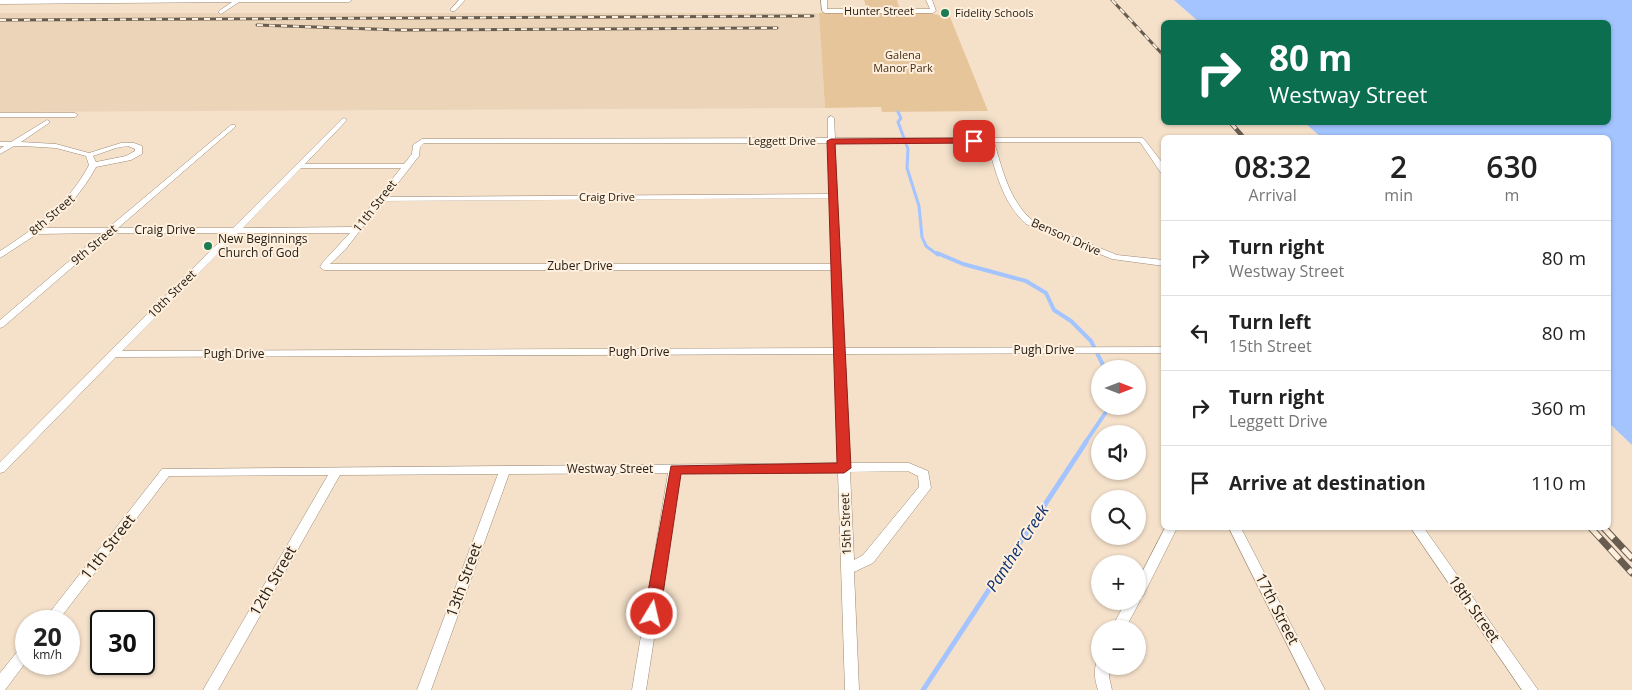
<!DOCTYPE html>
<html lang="en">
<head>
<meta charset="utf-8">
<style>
	:root { --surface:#fff; --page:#f6f6f6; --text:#222; --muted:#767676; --line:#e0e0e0 }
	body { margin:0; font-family:"Open Sans",sans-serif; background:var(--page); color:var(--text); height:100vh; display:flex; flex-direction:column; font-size:19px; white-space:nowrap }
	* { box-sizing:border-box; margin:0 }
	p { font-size:16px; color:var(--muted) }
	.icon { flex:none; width:28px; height:28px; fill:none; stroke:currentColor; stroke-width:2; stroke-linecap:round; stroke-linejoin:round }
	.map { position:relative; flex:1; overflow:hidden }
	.sheet { position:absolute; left:1161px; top:135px; width:450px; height:395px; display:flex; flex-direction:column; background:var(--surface); border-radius:8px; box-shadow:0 1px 4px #0004 }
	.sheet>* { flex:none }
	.guide { position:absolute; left:1161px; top:20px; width:450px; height:105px; border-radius:8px; box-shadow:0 1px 4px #0004; background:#0b6e4f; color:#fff; overflow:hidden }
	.needle { width:32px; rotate:90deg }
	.buttons { position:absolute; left:1091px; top:360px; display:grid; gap:10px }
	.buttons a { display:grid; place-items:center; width:55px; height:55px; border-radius:50%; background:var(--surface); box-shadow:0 1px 4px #0004; font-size:25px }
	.speed { position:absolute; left:15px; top:610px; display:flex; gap:10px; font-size:25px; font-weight:700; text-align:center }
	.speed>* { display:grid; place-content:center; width:65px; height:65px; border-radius:50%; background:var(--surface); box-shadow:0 1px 4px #0004; line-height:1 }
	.speed small { font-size:12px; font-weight:400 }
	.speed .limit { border:2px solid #111; border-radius:8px; background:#fff; color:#111 }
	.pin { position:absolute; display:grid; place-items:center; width:42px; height:42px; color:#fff; margin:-21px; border-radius:10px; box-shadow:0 2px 8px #0006 }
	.me { position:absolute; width:55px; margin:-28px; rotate:9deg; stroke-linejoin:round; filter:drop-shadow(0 0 4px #0008) }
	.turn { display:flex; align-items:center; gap:18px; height:105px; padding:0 25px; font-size:22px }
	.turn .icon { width:65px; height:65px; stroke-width:2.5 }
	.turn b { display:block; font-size:35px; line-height:42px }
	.eta { display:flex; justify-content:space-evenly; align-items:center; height:85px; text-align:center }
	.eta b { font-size:30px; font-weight:600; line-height:35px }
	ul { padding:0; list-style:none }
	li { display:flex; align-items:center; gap:15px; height:75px; padding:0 25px; border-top:1px solid var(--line) }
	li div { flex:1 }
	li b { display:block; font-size:19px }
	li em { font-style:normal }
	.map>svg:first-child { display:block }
	.built { fill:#ecd4b8 }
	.green { fill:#e7c59b }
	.water { fill:#a3c4ff }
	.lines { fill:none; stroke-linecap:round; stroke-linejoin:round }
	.stream-far2 { stroke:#a3c4ff; stroke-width:3 }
	.stream-far1 { stroke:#a3c4ff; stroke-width:4 }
	.stream { stroke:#a3c4ff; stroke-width:5 }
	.street-casing { stroke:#9b8a75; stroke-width:1 }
	.street { fill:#fff; fill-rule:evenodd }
	.rail-far2-casing { stroke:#675c4f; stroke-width:3 }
	.rail-far1-casing { stroke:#675c4f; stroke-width:4.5 }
	.rail-casing { stroke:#675c4f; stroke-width:7 }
	.rail-far2 { stroke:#ffefdd; stroke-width:2; stroke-dasharray:6; stroke-linecap:butt }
	.rail-far1 { stroke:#ffefdd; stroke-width:3; stroke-dasharray:9; stroke-linecap:butt }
	.rail { stroke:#ffefdd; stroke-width:5; stroke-dasharray:14; stroke-linecap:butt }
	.route { fill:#d93025; stroke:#8d1f18 }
	.poi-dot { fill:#1b7b52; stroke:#ffefdd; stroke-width:2 }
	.labels { text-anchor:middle; stroke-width:4; stroke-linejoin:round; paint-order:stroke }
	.far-street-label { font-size:11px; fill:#272018; stroke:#ffefdd }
	.far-poi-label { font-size:11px; fill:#272018; stroke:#ffefdd; text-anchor:start }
	.far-park-label { font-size:11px; fill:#422e15; stroke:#ffefdd }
	.street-label { font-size:12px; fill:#272018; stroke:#ffefdd }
	.poi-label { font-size:12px; fill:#272018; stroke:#ffefdd; text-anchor:start }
	.near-street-label { font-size:15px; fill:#272018; stroke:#ffefdd }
	.near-water-label { font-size:16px; font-style:italic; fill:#0e3274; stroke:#ffefdd }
</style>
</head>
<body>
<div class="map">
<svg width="1632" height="690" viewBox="0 0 1632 690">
	<rect width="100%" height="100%" fill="#f5e1ca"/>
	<!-- built -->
	<polygon class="built" points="0,13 819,13 825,108 0,112"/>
	<!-- green -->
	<g class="green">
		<polygon points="864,0 897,0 900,10 867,10"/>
		<polygon points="824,12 928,13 950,17 988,111 882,112 881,107 825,108 819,13"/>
	</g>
	<!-- water -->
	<polygon class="water" points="1174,0 1632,0 1632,445 1609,423 1609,138 1321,137 1305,123 1609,122 1609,22 1199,22"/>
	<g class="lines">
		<!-- stream-far2 -->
		<polyline class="stream-far2" points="898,112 901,118 898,122 908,149 907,168 919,206 922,237 926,246 938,255"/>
		<!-- stream-far1 -->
		<g class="stream-far1">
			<polyline points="937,253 963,264 1026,281 1046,293 1054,310 1071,321 1091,341 1105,369"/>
			<polyline points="1085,443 1110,406"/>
		</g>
		<!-- stream -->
		<polyline class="stream" points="923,690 1086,442"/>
		<!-- street casing -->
		<g class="street-casing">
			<g id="street">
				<polygon points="0,0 352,0 349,2 239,2 221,14 218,12 219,11 232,2 0,4"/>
				<polygon points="459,0 465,0 455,11 451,11 451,9"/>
				<polygon points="821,0 827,0 827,9 930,9 926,0 932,0 936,11 933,13 825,13 822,11"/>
				<polygon points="0,113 75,113 78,115 75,117 0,117"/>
				<path d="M831 116 834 118 835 138H1142L1144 139 1164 165V173H1161L1140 142H994C1003 171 1009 200 1032 220L1117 255 1164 260V266L1112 259 1026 224C1002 202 996 172 987 142L835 143 844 348 1164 347V353L845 354 850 463H909L928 471 931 488 873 563 854 572 859 690H845L838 472 680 473 646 690H632L668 473 509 474 431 690H417L498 474 340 475 218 690H203L328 475 169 476 58 621H43L162 469 838 463 835 354 116 357 4 472 0 473V462L228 233H112L3 327 0 328V320L102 233 37 234 0 258V251C36 228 69 203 89 165L86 156 56 148 23 146H14L0 154V149L4 146H0V142H11L47 120 49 121V123L21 142 56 144 89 153 121 143H134L142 146V154L131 160 96 167C83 192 65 210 44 228H108L231 125H235V127L118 228H233L342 119 344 118 347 120 346 121 305 164H404L412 154 413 145 422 139 828 138V118ZM424 143H828L830 194 387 197 419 156 420 147ZM128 146 135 149V151L126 156 96 162 93 156 116 148ZM301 168H401L354 227 243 228ZM830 198 832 264H330L345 250 383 201ZM238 233H350L323 262 320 267 324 270H832L834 348 122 351ZM908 471 918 476 919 487 863 555 854 560 850 472Z"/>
				<polygon points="1165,528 1177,528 1143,596 1138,598 1140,601 1125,629 1111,629 1126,601 1138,601 1138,580"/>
				<polygon points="1229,528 1241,528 1325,690 1310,690"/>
				<polygon points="1411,528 1424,528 1538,690 1522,690"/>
				<polygon points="26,645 26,662 5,690 0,690 0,673 21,647"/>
				<path d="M1100 660V666H1109V677L1112 690H1098C1095 680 1093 671 1097 661Z"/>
			</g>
		</g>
		<!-- street -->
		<use href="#street" class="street"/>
		<!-- rail-far2 casing -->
		<g class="rail-far2-casing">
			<g id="rail-far2">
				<polyline points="1112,0 1164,56"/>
				<polyline points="0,20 813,16"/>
				<polyline points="257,25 400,30 777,28"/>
			</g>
		</g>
		<!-- rail-far1 casing -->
		<g class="rail-far1-casing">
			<polyline id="rail-far1" points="1230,122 1244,138"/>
		</g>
		<!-- rail casing -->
		<g class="rail-casing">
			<g id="rail">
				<polyline points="1591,528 1632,573"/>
				<polyline points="1604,528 1632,558"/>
			</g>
		</g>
		<!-- rail-far2 -->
		<use href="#rail-far2" class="rail-far2"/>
		<!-- rail-far1 -->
		<use href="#rail-far1" class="rail-far1"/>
		<!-- rail -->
		<use href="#rail" class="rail"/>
	</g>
	<!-- route -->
	<polygon class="route" points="974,138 976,139 976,143 835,144 851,468 844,473 681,474 660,614 657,619 652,621 646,619 644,614 671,466 837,463 827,141 831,139"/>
	<!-- markers -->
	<g class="poi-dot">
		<circle cx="945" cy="13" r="5"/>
		<circle cx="208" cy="246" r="5"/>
	</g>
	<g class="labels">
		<!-- far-street labels -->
		<g class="far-street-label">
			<text x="879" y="15">Hunter Street</text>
			<text x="782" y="145">Leggett Drive</text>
			<text x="607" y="201">Craig Drive</text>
		</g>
		<!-- far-poi labels -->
		<g class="far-poi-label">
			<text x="955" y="17">Fidelity Schools</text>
		</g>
		<!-- far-park labels -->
		<g class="far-park-label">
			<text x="903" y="59">Galena<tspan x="903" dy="13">Manor Park</tspan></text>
		</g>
		<!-- street labels -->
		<g class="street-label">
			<text transform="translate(375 206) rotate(-52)" y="4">11th Street</text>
			<text transform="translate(52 215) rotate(-41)" y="4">8th Street</text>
			<text x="165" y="234">Craig Drive</text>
			<text transform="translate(1066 237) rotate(24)" y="4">Benson Drive</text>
			<text transform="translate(94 245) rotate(-40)" y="4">9th Street</text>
			<text x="580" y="270">Zuber Drive</text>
			<text transform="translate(172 294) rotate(-45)" y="4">10th Street</text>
			<text x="1044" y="354">Pugh Drive</text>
			<text x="639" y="356">Pugh Drive</text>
			<text x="234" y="358">Pugh Drive</text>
			<text x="610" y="473">Westway Street</text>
			<text transform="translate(846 524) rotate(-92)" y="4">15th Street</text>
		</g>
		<!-- poi labels -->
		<g class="poi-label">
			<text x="218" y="243">New Beginnings<tspan x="218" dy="14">Church of God</tspan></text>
		</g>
		<!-- near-street labels -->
		<g class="near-street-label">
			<text transform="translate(108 547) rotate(-52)" y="5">11th Street</text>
			<text transform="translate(464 580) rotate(-70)" y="5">13th Street</text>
			<text transform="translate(273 581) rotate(-60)" y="5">12th Street</text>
			<text transform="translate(1277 609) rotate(63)" y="5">17th Street</text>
			<text transform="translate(1474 609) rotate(55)" y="5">18th Street</text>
		</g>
		<!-- near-water labels -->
		<g class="near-water-label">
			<text transform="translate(1017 548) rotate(-57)" y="6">Panther Creek</text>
		</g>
	</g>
</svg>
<div class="buttons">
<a><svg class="needle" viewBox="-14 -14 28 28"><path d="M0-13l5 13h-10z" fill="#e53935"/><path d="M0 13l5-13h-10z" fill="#767676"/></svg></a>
<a><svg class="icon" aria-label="sound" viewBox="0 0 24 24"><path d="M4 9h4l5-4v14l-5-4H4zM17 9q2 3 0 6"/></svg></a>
<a><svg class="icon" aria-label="search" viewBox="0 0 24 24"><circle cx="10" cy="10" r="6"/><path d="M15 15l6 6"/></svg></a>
<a>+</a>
<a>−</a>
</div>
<div class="speed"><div>20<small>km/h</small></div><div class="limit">30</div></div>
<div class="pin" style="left:974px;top:141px;background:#d93025"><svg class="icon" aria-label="arrive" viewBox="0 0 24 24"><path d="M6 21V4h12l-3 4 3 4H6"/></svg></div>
<svg class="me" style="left:652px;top:614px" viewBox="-20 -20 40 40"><circle r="17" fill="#d93025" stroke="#fff" stroke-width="3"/><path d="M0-11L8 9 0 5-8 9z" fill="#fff"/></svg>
<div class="guide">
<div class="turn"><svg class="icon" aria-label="right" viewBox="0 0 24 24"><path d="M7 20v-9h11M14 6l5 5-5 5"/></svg><div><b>80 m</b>Westway Street</div></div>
</div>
<section class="sheet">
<div class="eta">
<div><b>08:32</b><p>Arrival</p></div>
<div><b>2</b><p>min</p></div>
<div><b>630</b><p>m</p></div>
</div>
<ul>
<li><svg class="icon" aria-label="right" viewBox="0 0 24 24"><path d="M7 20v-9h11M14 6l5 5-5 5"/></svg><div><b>Turn right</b><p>Westway Street</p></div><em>80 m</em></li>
<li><svg class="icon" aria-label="left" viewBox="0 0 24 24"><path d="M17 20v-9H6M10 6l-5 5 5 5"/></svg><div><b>Turn left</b><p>15th Street</p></div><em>80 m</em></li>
<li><svg class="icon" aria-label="right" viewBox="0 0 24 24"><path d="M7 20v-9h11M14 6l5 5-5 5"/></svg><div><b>Turn right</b><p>Leggett Drive</p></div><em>360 m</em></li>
<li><svg class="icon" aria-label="arrive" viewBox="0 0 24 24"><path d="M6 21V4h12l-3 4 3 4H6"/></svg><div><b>Arrive at destination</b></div><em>110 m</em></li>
</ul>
</section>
</div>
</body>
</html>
